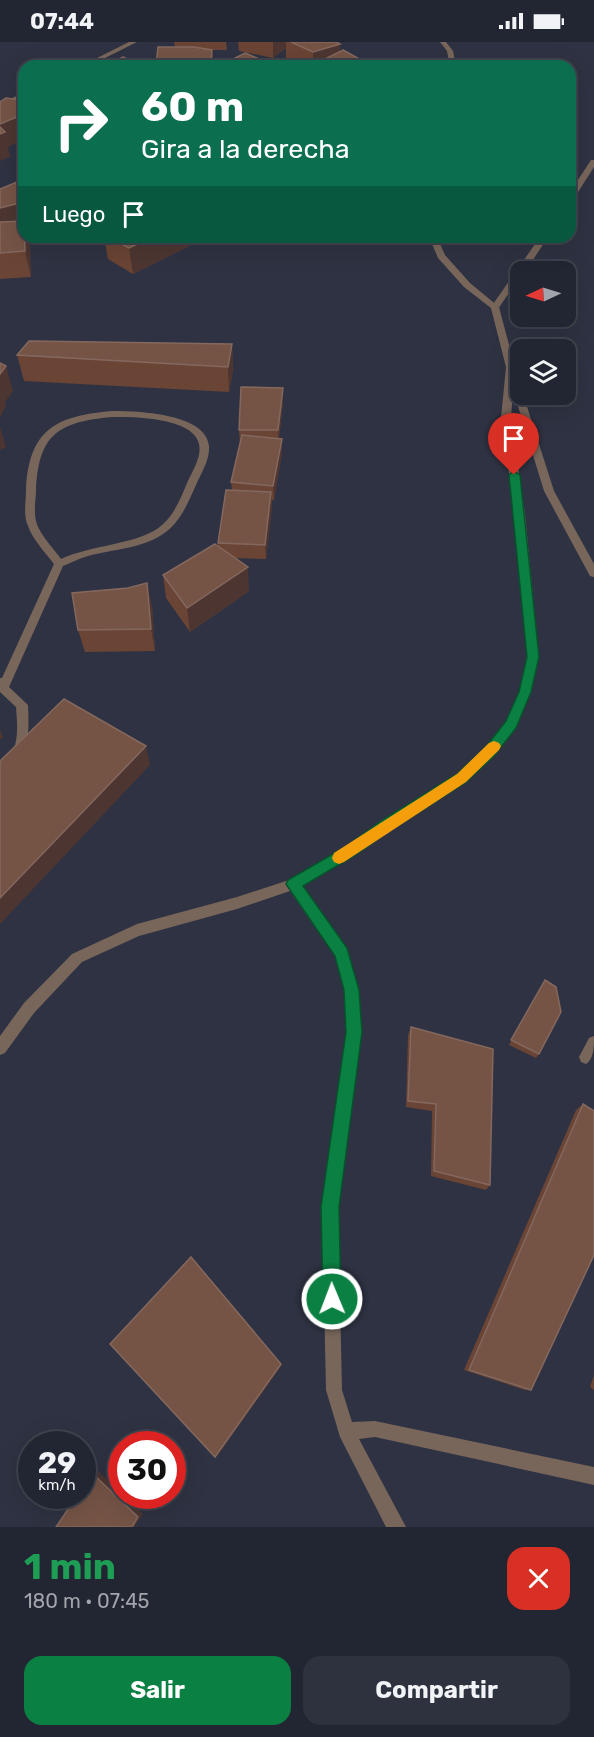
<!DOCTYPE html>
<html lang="es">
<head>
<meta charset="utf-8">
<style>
	:root { --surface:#222632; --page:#2e323e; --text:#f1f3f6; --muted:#a2a5ac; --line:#3f434d; --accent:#0b8043 }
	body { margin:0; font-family:Rubik,sans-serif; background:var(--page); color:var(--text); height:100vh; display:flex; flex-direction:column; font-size:22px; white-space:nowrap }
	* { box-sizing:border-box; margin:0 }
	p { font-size:20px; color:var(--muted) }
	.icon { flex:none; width:33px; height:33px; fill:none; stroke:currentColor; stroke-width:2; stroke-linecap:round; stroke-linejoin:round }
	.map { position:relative; height:1485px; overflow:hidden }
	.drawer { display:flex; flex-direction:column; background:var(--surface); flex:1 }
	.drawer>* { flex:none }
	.hud { position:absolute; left:18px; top:18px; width:558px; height:183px; border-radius:18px; box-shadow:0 6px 24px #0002,0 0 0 2px var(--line); background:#0b6e4f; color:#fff; overflow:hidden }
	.needle { width:39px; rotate:266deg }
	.buttons { position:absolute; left:510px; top:219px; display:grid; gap:12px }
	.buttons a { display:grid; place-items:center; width:66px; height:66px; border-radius:12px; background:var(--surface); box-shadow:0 6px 24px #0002,0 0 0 2px var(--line); font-size:30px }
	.speed { position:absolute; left:18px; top:1389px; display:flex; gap:12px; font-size:30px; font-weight:700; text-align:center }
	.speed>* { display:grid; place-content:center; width:78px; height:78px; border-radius:50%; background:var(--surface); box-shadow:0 6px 24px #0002,0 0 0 2px var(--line); line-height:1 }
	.speed small { font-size:15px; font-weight:400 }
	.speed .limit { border:9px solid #d22; background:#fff; color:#111 }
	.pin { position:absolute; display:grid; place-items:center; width:51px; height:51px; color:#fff; margin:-62px -26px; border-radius:50% 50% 50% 0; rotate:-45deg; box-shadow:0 0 6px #0007 }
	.pin .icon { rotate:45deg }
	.me { position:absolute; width:66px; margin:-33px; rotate:359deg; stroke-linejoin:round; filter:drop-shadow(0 0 4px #0008) }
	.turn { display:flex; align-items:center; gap:21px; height:126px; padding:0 24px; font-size:27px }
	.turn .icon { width:78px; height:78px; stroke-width:2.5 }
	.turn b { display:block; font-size:42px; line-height:51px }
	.then { display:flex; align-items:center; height:57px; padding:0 24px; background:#0003; gap:12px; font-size:22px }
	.round { display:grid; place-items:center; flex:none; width:63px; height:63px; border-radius:18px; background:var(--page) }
	.head { display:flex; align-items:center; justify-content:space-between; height:102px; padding:0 24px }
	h1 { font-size:36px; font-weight:700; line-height:45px; color:#1e9e55 }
	.primary-button { display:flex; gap:12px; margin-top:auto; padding:12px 24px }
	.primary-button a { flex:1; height:69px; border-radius:18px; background:var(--accent); color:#fff; font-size:24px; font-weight:700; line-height:69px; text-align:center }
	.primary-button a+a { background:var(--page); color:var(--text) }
	.status { display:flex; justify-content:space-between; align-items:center; height:42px; padding:0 30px; background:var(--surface); direction:ltr }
	.status svg { height:16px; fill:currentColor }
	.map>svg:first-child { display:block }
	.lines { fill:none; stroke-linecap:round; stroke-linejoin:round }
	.service { fill:#78665b; fill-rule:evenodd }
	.minor { fill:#78665b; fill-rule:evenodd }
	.tertiary { fill:#78665b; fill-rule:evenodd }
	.wall { fill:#6a4434 }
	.shaded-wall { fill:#4d3632 }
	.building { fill:#755446; stroke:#84685e; stroke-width:1.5 }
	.route { fill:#0b8043; stroke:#07532c; stroke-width:1.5 }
	.slow { fill:#f59e0b }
</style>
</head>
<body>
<div class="status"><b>07:44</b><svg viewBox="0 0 49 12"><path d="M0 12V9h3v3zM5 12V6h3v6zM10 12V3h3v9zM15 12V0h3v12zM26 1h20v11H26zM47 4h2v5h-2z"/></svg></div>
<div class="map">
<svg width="594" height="1485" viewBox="0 0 594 1485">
	<rect width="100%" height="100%" fill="#2e3242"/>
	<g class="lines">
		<!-- service -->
		<g class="service">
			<polygon points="591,118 594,118 594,125 573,158 570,158 570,150"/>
			<polygon points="104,195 114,195 104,202 98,202 98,198"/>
			<polygon points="540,195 548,195 525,230 520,230 520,235 498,267 492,267 491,265"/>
			<path d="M112 369C136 369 206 371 209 404 210 418 201 431 196 443 188 461 180 481 163 492 141 507 113 507 88 514 80 516 71 521 63 524L9 645 28 663C29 687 30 707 14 727 10 732 6 737 0 739 0 720 6 724 13 709 19 695 17 679 16 665L0 650V636H2L54 522C45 510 33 498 28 484 23 473 26 460 26 448 29 387 56 374 112 369ZM112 375C133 375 193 375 199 402 202 415 192 430 187 441 180 458 173 476 157 487 132 503 91 503 61 517 54 507 45 498 39 487 33 476 35 463 36 451 38 393 57 380 112 375Z"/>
		</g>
		<!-- minor -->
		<g class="minor">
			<polygon points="440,0 446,0 453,9 456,24 450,24 447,9"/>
			<polygon points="429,195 437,195 445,213 470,241 499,265 520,344 520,352 523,352 554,449 594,522 594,535 590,534 544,449 513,348 511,376 525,472 539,615 531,650 518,682 494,713 465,740 390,787 354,813 302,844 346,907 358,948 361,990 338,1165 342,1348 352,1380 375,1379 594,1425 594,1443 375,1395 359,1397 406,1485 386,1485 340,1395 326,1348 322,1165 347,990 344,948 335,914 290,849 237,867 139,894 82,920 34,971 5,1011 0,1013 0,994 24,961 72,912 137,882 237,855 289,838 346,805 382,779 457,732 486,707 507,680 519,650 527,615 515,472 501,376 506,325 491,266 464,245 438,216"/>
			<path d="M594 994C594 1004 594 1017 586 1022L581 1020 579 1015 589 996Z"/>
		</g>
		<!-- tertiary -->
		<g class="tertiary">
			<polygon points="129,0 137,0 89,24 81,24"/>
			<polygon points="24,51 24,56 0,66 0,61"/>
		</g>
	</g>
	<!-- wall -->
	<g class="wall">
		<polygon points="174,0 226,0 227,8 212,8 213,24 156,24 158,5 175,5"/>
		<polygon points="238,0 336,0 340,2 340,10 372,24 291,24 286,22 286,6 273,16 239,9"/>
		<polygon points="0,147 24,195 28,195 30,205 31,235 0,237"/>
		<polygon points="104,195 192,195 193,202 133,232 108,217"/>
		<polygon points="232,302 233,328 229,350 24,339 17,313"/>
		<polygon points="283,346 283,361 279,396 282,411 274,458 272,458 272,464 266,517 234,516 249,549 190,590 166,556 163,533 218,504 218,501 232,448 231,440 240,402 239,388"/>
		<polygon points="152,564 155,609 85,610 78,588"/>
		<polygon points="545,938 539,1012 536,1016 509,1003"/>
		<polygon points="411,985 490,1143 486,1148 431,1134 432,1069 406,1065 408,993"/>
		<polygon points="583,1062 531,1348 525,1348 464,1328 576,1068"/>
		<polygon points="594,1333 594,1348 590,1345"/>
	</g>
	<!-- shaded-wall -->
	<g class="shaded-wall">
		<polygon points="273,0 286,0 286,6 273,16"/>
		<polygon points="340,2 339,24 317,21 316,24 313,24 313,10"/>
		<polygon points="212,8 213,24 211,24 211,22"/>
		<polygon points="24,72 24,98 8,105 10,115 0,119 0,82"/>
		<polygon points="24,160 24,186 0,186 0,166"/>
		<polygon points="24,195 28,195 30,205 31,235 25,209"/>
		<polygon points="153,195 192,195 193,202 133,232 129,206"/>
		<polygon points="232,302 233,328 229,350 228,325"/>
		<polygon points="6,324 13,349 5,360 6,365 2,371 0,377 0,332"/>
		<polygon points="283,346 283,361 278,402 278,388"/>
		<polygon points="0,385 6,405 0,408"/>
		<polygon points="282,397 282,411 274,458 273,444"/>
		<polygon points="271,450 272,464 266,517 265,503"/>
		<polygon points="248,525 249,549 190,590 187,566"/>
		<polygon points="147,541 152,564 155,609 151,587"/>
		<polygon points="0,688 3,695 0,698"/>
		<polygon points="146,704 150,723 0,882 0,856"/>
		<polygon points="281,1322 282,1323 218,1413 215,1415"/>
		<polygon points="98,1429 122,1452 122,1454 123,1454 143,1472 134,1485 132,1485 92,1431"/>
	</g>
	<!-- building -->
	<g class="building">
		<polygon points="291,0 336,0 340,2 313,10"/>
		<polygon points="158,5 194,5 212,8 211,22 156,23"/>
		<polygon points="343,8 372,24 323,24 317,21"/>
		<polygon points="245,11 276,24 227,24 223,22"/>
		<polygon points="123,15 143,24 104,24"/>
		<polygon points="6,56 20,58 24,56 24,72 0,82 0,60"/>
		<polygon points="0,85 5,90 0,92"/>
		<polygon points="24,137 24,160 0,166 0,147"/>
		<polygon points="24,179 25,209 0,211 0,180"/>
		<polygon points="109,195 153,195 129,206"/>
		<polygon points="29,299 232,302 228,325 17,313"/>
		<polygon points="0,321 6,324 0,332"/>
		<polygon points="241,345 283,346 278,388 239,388"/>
		<polygon points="242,393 282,397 273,444 231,440"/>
		<polygon points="226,448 271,450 265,503 218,501"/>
		<polygon points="215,502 248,525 187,566 163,533"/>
		<polygon points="147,541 151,587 78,588 72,551 128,546"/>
		<polygon points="64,657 146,704 0,856 0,719"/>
		<polygon points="545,938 556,945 561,970 539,1012 511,998"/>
		<polygon points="411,985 493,1007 490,1143 434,1129 436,1062 408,1059"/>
		<polygon points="583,1062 594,1069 594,1213 531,1348 469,1328"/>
		<polygon points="191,1215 281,1322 215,1415 110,1302"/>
		<polygon points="92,1431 138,1475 132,1485 56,1485 77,1454 82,1454 82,1446"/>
	</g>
	<!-- route -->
	<polygon class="route" points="514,429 520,433 539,615 531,650 516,686 494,714 466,740 391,788 355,813 303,844 347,906 359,948 362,990 339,1165 341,1257 338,1263 332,1266 326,1263 323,1257 321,1165 346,990 344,948 335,914 286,842 288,838 345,805 381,779 457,732 485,706 506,679 519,650 527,615 509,433"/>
	<!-- slow -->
	<polygon class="slow" points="494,699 499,701 501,704 499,708 466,740 344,820 339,822 334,820 332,816 334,811 457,732 489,701"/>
</svg>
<div class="buttons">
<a><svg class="needle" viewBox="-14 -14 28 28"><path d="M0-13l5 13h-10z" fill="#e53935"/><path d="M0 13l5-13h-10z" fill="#a2a5ac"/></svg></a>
<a><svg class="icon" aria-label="layers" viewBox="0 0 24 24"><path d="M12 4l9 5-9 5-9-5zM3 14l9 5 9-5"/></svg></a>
</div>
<div class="speed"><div>29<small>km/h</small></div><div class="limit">30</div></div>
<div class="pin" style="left:514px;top:433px;background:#d93025"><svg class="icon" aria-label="arrive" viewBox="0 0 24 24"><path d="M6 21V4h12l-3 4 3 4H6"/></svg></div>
<svg class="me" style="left:332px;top:1257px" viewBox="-20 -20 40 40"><circle r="17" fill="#0b8043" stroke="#fff" stroke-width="3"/><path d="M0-11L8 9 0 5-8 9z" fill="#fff"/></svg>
<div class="hud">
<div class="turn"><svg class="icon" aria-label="right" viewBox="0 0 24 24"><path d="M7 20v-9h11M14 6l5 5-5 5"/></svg><div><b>60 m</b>Gira a la derecha</div></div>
<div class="then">Luego<svg class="icon" aria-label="arrive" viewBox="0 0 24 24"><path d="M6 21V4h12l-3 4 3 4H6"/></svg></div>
</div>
</div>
<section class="drawer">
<div class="head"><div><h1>1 min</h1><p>180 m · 07:45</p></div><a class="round" style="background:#d93025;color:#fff"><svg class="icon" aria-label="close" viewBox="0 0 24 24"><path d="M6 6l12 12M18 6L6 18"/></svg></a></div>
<div class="primary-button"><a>Salir</a><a>Compartir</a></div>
</section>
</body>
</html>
